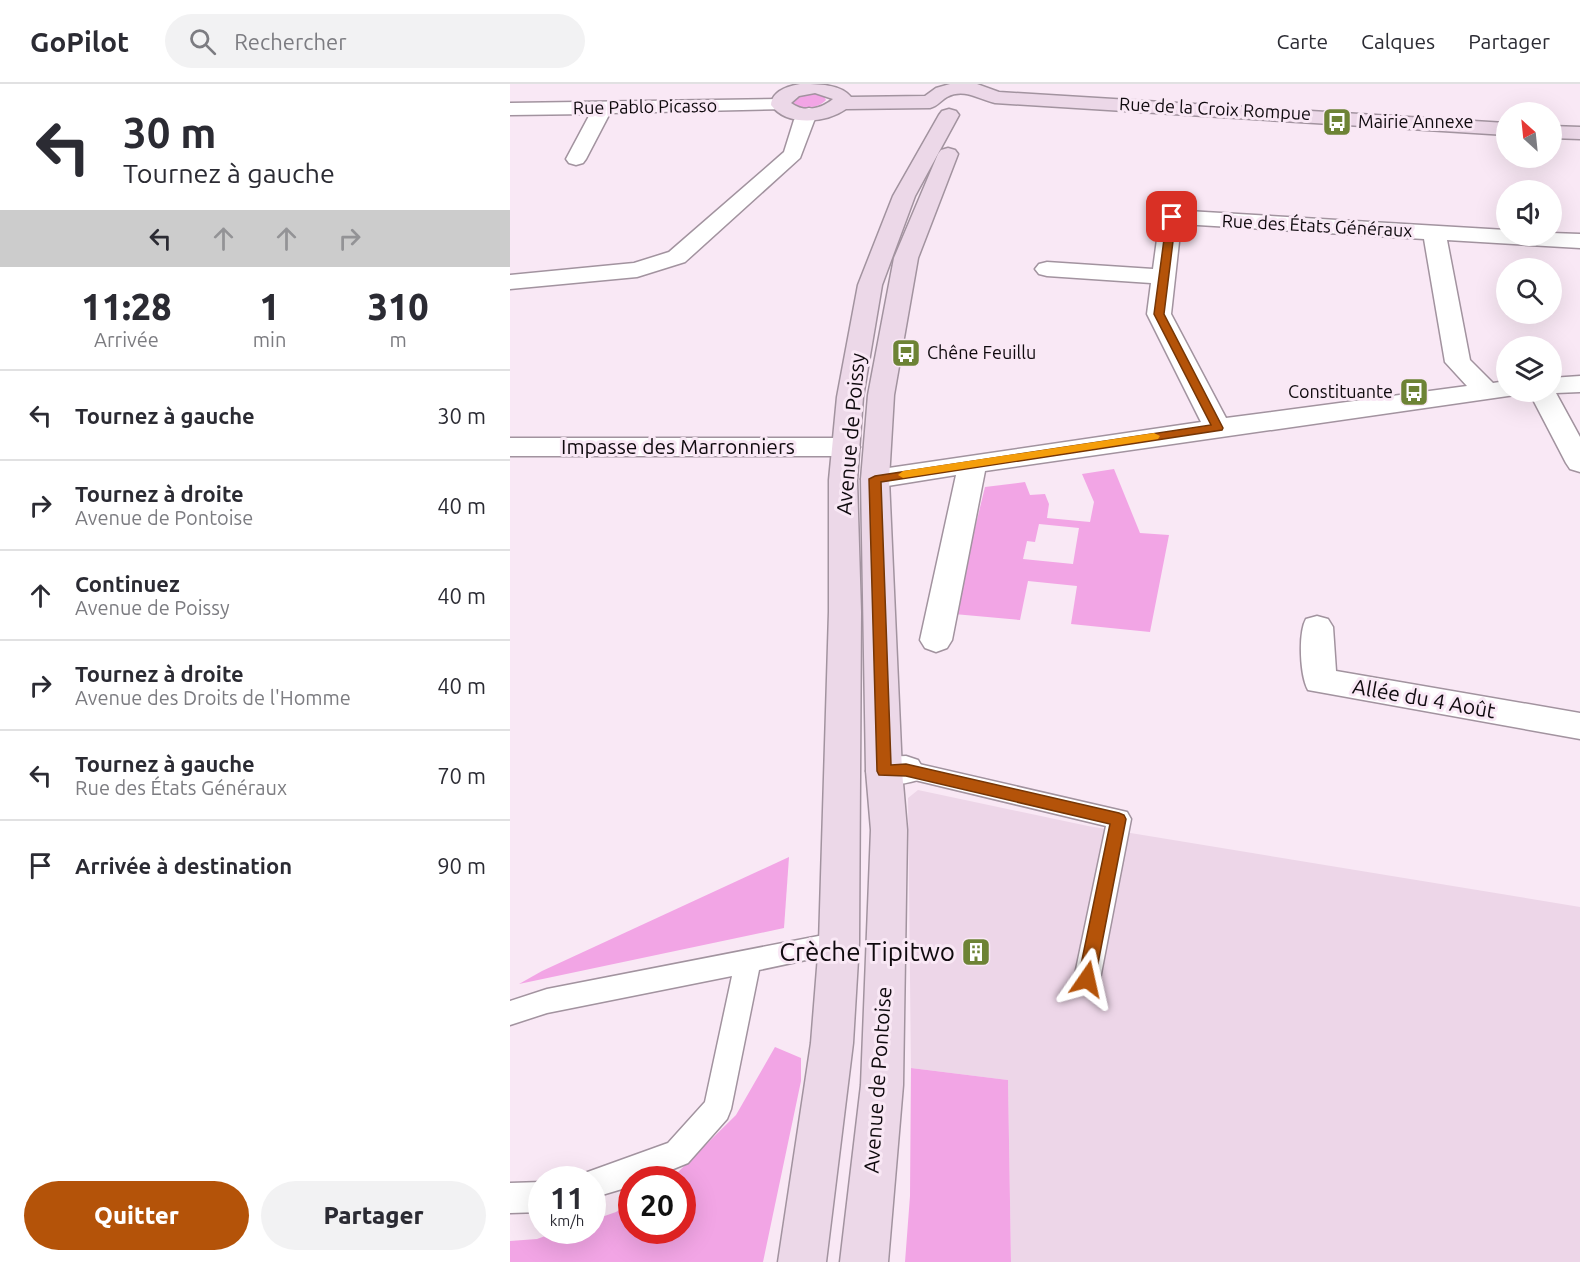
<!DOCTYPE html>
<html lang="fr">
<head>
<meta charset="utf-8">
<style>
	:root { --surface:#fff; --page:#f2f2f3; --text:#2b2b33; --muted:#7c7c81; --line:#e1e1e2; --accent:#b45309 }
	body { margin:0; font-family:Ubuntu,sans-serif; background:var(--page); color:var(--text); height:100vh; display:flex; flex-direction:column; font-size:22px; white-space:nowrap }
	* { box-sizing:border-box; margin:0 }
	p { font-size:20px; color:var(--muted) }
	.icon { flex:none; width:33px; height:33px; fill:none; stroke:currentColor; stroke-width:2; stroke-linecap:round; stroke-linejoin:round }
	.map { position:relative; flex:1; overflow:hidden }
	.side { display:flex; flex-direction:column; background:var(--surface); width:510px }
	.side>* { flex:none }
	.banner { background:#fff; color:var(--text); overflow:hidden }
	.needle { width:39px; rotate:333deg }
	.buttons { position:absolute; left:986px; top:18px; display:grid; gap:12px }
	.buttons a { display:grid; place-items:center; width:66px; height:66px; border-radius:50%; background:var(--surface); box-shadow:0 6px 24px #0002; font-size:30px }
	.speed { position:absolute; left:18px; top:1082px; display:flex; gap:12px; font-size:30px; font-weight:700; text-align:center }
	.speed>* { display:grid; place-content:center; width:78px; height:78px; border-radius:50%; background:var(--surface); box-shadow:0 6px 24px #0002; line-height:1 }
	.speed small { font-size:15px; font-weight:400 }
	.speed .limit { border:9px solid #d22; background:#fff; color:#111 }
	.pin { position:absolute; display:grid; place-items:center; width:51px; height:51px; color:#fff; margin:-26px; border-radius:12px; box-shadow:0 3px 9px #0006 }
	.me { position:absolute; width:66px; margin:-33px; rotate:11deg; stroke-linejoin:round; filter:drop-shadow(0 0 4px #0008) }
	.turn { display:flex; align-items:center; gap:21px; height:126px; padding:0 24px; font-size:27px }
	.turn .icon { width:78px; height:78px; stroke-width:2.5 }
	.turn b { display:block; font-size:42px; line-height:51px }
	.lanes { display:flex; align-items:center; height:57px; padding:0 24px; background:#0003; justify-content:center; gap:30px; direction:ltr }
	.lanes .off { opacity:.35 }
	.eta { display:flex; justify-content:space-evenly; align-items:center; height:102px; text-align:center }
	.eta b { font-size:36px; font-weight:800; line-height:42px }
	.button { display:flex; gap:12px; margin-top:auto; padding:12px 24px }
	.button a { flex:1; height:69px; border-radius:36px; background:var(--accent); color:#fff; font-size:24px; font-weight:800; line-height:69px; text-align:center }
	.button a+a { background:var(--page); color:var(--text) }
	ul { padding:0; list-style:none }
	li { display:flex; align-items:center; gap:18px; height:90px; padding:0 24px; border-top:2px solid var(--line) }
	li div { flex:1 }
	li b { display:block; font-size:22px }
	li em { font-style:normal }
	header { display:flex; align-items:center; gap:36px; box-sizing:border-box; height:84px; padding:0 30px; background:var(--surface); border-bottom:2px solid var(--line) }
	header strong { font-size:28px }
	nav { display:flex; gap:33px; margin-inline-start:auto; font-size:21px }
	.search { width:420px; height:54px; background:var(--page); display:flex; align-items:center; gap:15px; box-sizing:border-box; padding:0 21px; border-radius:33px; color:var(--muted); font-size:22px }
	main { display:flex; flex:1; min-height:0 }
	.map>svg:first-child { display:block }
	.built { fill:#edd6e8 }
	.green { fill:#f2a5e5; fill-rule:evenodd }
	.lines { fill:none; stroke-linecap:round; stroke-linejoin:round }
	.lane-casing { stroke:#a2939f; stroke-width:3 }
	.street-casing { stroke:#a2939f; stroke-width:3 }
	.secondary-casing { stroke:#a2939f; stroke-width:3 }
	.lane { fill:#fff; fill-rule:evenodd }
	.street { fill:#fff; fill-rule:evenodd }
	.secondary { fill:#ecd8e8; fill-rule:evenodd }
	.route { fill:#b45309; stroke:#753606; stroke-width:1.5 }
	.slow { fill:#f59e0b }
	.labels { text-anchor:middle; stroke-width:6; stroke-linejoin:round; paint-order:stroke }
	.far-street-label { font-size:18px; fill:#0f0a0e; stroke:#f9e8f5 }
	.far-poi-label { font-size:18px; fill:#0f0a0e; stroke:#f9e8f5; text-anchor:start }
	.street-label { font-size:21px; fill:#0f0a0e; stroke:#f9e8f5 }
	.near-poi-label { font-size:26px; fill:#0f0a0e; stroke:#f9e8f5; text-anchor:end }
</style>
</head>
<body>
<header>
<strong>GoPilot</strong>
<div class="search"><svg class="icon" aria-label="search" viewBox="0 0 24 24"><circle cx="10" cy="10" r="6"/><path d="M15 15l6 6"/></svg>Rechercher</div>
<nav><a>Carte</a><a>Calques</a><a>Partager</a></nav>
</header>
<main>
<section class="side">
<div class="banner">
<div class="turn"><svg class="icon" aria-label="left" viewBox="0 0 24 24"><path d="M17 20v-9H6M10 6l-5 5 5 5"/></svg><div><b>30 m</b>Tournez à gauche</div></div>
<div class="lanes"><svg class="icon" aria-label="left" viewBox="0 0 24 24"><path d="M17 20v-9H6M10 6l-5 5 5 5"/></svg><svg class="icon off" aria-label="ahead" viewBox="0 0 24 24"><path d="M12 20V5M6 11l6-6 6 6"/></svg><svg class="icon off" aria-label="ahead" viewBox="0 0 24 24"><path d="M12 20V5M6 11l6-6 6 6"/></svg><svg class="icon off" aria-label="right" viewBox="0 0 24 24"><path d="M7 20v-9h11M14 6l5 5-5 5"/></svg></div>
</div>
<div class="eta">
<div><b>11:28</b><p>Arrivée</p></div>
<div><b>1</b><p>min</p></div>
<div><b>310</b><p>m</p></div>
</div>
<ul>
<li><svg class="icon" aria-label="left" viewBox="0 0 24 24"><path d="M17 20v-9H6M10 6l-5 5 5 5"/></svg><div><b>Tournez à gauche</b></div><em>30 m</em></li>
<li><svg class="icon" aria-label="right" viewBox="0 0 24 24"><path d="M7 20v-9h11M14 6l5 5-5 5"/></svg><div><b>Tournez à droite</b><p>Avenue de Pontoise</p></div><em>40 m</em></li>
<li><svg class="icon" aria-label="ahead" viewBox="0 0 24 24"><path d="M12 20V5M6 11l6-6 6 6"/></svg><div><b>Continuez</b><p>Avenue de Poissy</p></div><em>40 m</em></li>
<li><svg class="icon" aria-label="right" viewBox="0 0 24 24"><path d="M7 20v-9h11M14 6l5 5-5 5"/></svg><div><b>Tournez à droite</b><p>Avenue des Droits de l'Homme</p></div><em>40 m</em></li>
<li><svg class="icon" aria-label="left" viewBox="0 0 24 24"><path d="M17 20v-9H6M10 6l-5 5 5 5"/></svg><div><b>Tournez à gauche</b><p>Rue des États Généraux</p></div><em>70 m</em></li>
<li><svg class="icon" aria-label="arrive" viewBox="0 0 24 24"><path d="M6 21V4h12l-3 4 3 4H6"/></svg><div><b>Arrivée à destination</b></div><em>90 m</em></li>
</ul>
<div class="button"><a>Quitter</a><a>Partager</a></div>
</section>
<div class="map">
<svg width="1070" height="1178" viewBox="0 0 1070 1178">
	<rect width="100%" height="100%" fill="#f9e8f5"/>
	<!-- built -->
	<polygon class="built" points="408,706 578,742 1070,823 1070,1178 501,1178 498,996 401,984 398,714"/>
	<!-- green -->
	<g class="green">
		<path d="M300 9 314 12 316 16C308 25 293 25 283 20L281 17 284 13Z"/>
		<path d="M604 385 630 449 659 451 640 548 561 540 567 502 518 497 510 536 444 530 475 403 515 398 520 411 535 410 539 420 537 434 580 438 584 418 572 390ZM529 440 569 444 563 480 513 475 517 457 525 458Z"/>
		<polygon points="279,773 274,844 9,900 32,887"/>
		<polygon points="265,963 291,974 291,997 253,1178 0,1178 0,1157 27,1155 52,1146 82,1146 83,1136 106,1128 121,1118 122,1146 172,1146 172,1095 161,1095 226,1031"/>
		<polygon points="401,984 498,996 501,1178 395,1178 400,1112"/>
	</g>
	<g class="lines">
		<!-- lane casing -->
		<g class="lane-casing">
			<g id="lane">
				<polygon points="396,677 617,728 621,735 590,895 586,903 577,907 568,903 564,895 596,742 388,692 385,686 388,680"/>
				<polygon points="329,848 338,851 342,859 338,867 249,886 221,1025 217,1035 178,1079 139,1095 122,1095 122,1102 82,1114 82,1095 70,1095 72,1090 158,1059 195,1018 222,892 37,929 0,941 0,917 37,905"/>
				<polygon points="32,1098 32,1128 0,1129 0,1099"/>
			</g>
		</g>
		<!-- street casing -->
		<g class="street-casing">
			<g id="street">
				<polygon points="271,15 278,17 281,21 278,25 100,29 76,75 73,79 66,81 59,79 56,75 80,30 0,31 0,19"/>
				<polygon points="299,24 306,26 309,30 304,37 290,74 175,178 127,193 0,205 0,191 124,179 159,168 274,68 284,36 292,26"/>
				<path d="M661 126 996 146V152H1041V149L1070 150V164L937 156 960 276 983 299 996 297V308H1007L1005 311 475 387 442 556 437 564 426 568 415 564 410 556 446 391 365 404 355 401 351 395 355 389 365 386 691 338 637 230 641 199 537 192 529 190 525 185 529 180 537 178 643 185 650 133 653 128ZM671 140 914 155 935 278 957 302 716 334 661 230Z"/>
				<polygon points="1070,292 1070,308 1046,309 1070,353 1070,388 1060,385 1056,379 1019,308 1041,308 1041,294"/>
				<polygon points="0,354 336,354 346,357 350,363 346,369 336,372 0,372"/>
				<path d="M807 532 818 535 823 543 826 587 1070 629V655L798 606C790 592 788 549 796 535Z"/>
				<path d="M396 672 408 676 414 686 408 696C392 701 378 702 361 697L356 687 361 677 374 673Z"/>
			</g>
		</g>
		<!-- secondary casing -->
		<g class="secondary-casing">
			<g id="secondary">
				<path d="M290 0C308 0 331 0 341 13L415 12 426 4 440 0H467L489 8 996 39V51L485 19C468 15 454 4 437 13 430 17 428 22 420 24L336 25C316 39 277 43 261 21 262 7 278 2 290 0ZM305 9 323 15C311 25 294 29 281 19L289 12Z"/>
				<polygon points="439,25 446,27 449,31 405,112 372,201 353,313 347,396 351,528 349,859 343,959 316,1178 268,1178 301,959 309,859 319,528 319,396 327,313 348,201 383,112 429,31 432,27"/>
				<polygon points="1041,42 1070,43 1070,55 1041,54"/>
				<polygon points="438,64 445,66 448,70 408,174 384,311 379,395 392,687 397,746 393,1001 378,1178 330,1178 351,1001 361,746 356,687 351,395 358,311 384,174 428,70 431,66"/>
			</g>
		</g>
		<!-- lane -->
		<use href="#lane" class="lane"/>
		<!-- street -->
		<use href="#street" class="street"/>
		<!-- secondary -->
		<use href="#secondary" class="secondary"/>
	</g>
	<!-- route -->
	<polygon class="route" points="662,130 666,133 654,230 713,344 712,346 371,398 381,681 396,680 609,729 614,731 616,735 585,895 583,900 577,903 571,900 568,895 600,740 396,692 369,691 367,687 359,395 365,392 701,341 644,230 657,133"/>
	<!-- slow -->
	<polygon class="slow" points="644,349 650,352 648,355 393,394 388,391 393,387"/>
	<!-- icons -->
	<defs>
		<g id="bus-square" transform="scale(1.5)"><rect x="-9" y="-9" width="18" height="18" rx="4" fill="#6d8335" stroke="#f9e8f5"/><path d="M-5-6H5V4H4V6H2V4H-2V6H-4V4H-5ZM-3.5-4V0h7V-4ZM-3.5 1.2v1.5H-2V1.2ZM2 1.2v1.5H3.5V1.2Z" fill="#fff"/></g>
		<g id="building-square" transform="scale(1.5)"><rect x="-9" y="-9" width="18" height="18" rx="4" fill="#6d8335" stroke="#f9e8f5"/><path d="M-4-6H4V6H1V3H-1V6H-4ZM-2.5-4.3h1.7v1.8h-1.7ZM.8-4.3h1.7v1.8H.8ZM-2.5-1h1.7V.8h-1.7ZM.8-1h1.7V.8H.8Z" fill="#fff"/></g>
	</defs>
	<g fill-rule="evenodd">
		<use href="#bus-square" x="827" y="38"/>
		<use href="#bus-square" x="396" y="269"/>
		<use href="#bus-square" x="904" y="308"/>
		<use href="#building-square" x="466" y="868"/>
	</g>
	<g class="labels">
		<!-- far-street labels -->
		<g class="far-street-label">
			<text transform="translate(135 23) rotate(-1)" y="6">Rue Pablo Picasso</text>
			<text transform="translate(705 25) rotate(3)" y="6">Rue de la Croix Rompue</text>
			<text transform="translate(807 142) rotate(3)" y="6">Rue des États Généraux</text>
		</g>
		<!-- far-poi labels -->
		<g class="far-poi-label">
			<text x="848" y="44">Mairie Annexe</text>
			<text x="417" y="275">Chêne Feuillu</text>
			<text x="883" y="314" text-anchor="end">Constituante</text>
		</g>
		<!-- street labels -->
		<g class="street-label">
			<text transform="translate(341 350) rotate(-85)" y="7">Avenue de Poissy</text>
			<text x="168" y="370">Impasse des Marronniers</text>
			<text transform="translate(914 615) rotate(10)" y="7">Allée du 4 Août</text>
			<text transform="translate(368 996) rotate(-86)" y="7">Avenue de Pontoise</text>
		</g>
		<!-- near-poi labels -->
		<g class="near-poi-label">
			<text x="445" y="877">Crèche Tipitwo</text>
		</g>
	</g>
</svg>
<div class="buttons">
<a><svg class="needle" viewBox="-14 -14 28 28"><path d="M0-13l5 13h-10z" fill="#e53935"/><path d="M0 13l5-13h-10z" fill="#7c7c81"/></svg></a>
<a><svg class="icon" aria-label="sound" viewBox="0 0 24 24"><path d="M4 9h4l5-4v14l-5-4H4zM17 9q2 3 0 6"/></svg></a>
<a><svg class="icon" aria-label="search" viewBox="0 0 24 24"><circle cx="10" cy="10" r="6"/><path d="M15 15l6 6"/></svg></a>
<a><svg class="icon" aria-label="layers" viewBox="0 0 24 24"><path d="M12 4l9 5-9 5-9-5zM3 14l9 5 9-5"/></svg></a>
</div>
<div class="speed"><div>11<small>km/h</small></div><div class="limit">20</div></div>
<div class="pin" style="left:662px;top:133px;background:#d93025"><svg class="icon" aria-label="arrive" viewBox="0 0 24 24"><path d="M6 21V4h12l-3 4 3 4H6"/></svg></div>
<svg class="me" style="left:577px;top:895px" viewBox="-20 -20 40 40"><path d="M0-17L14 15 0 8-14 15z" fill="#b45309" stroke="#fff" stroke-width="4"/></svg>
</div>
</main>
</body>
</html>
